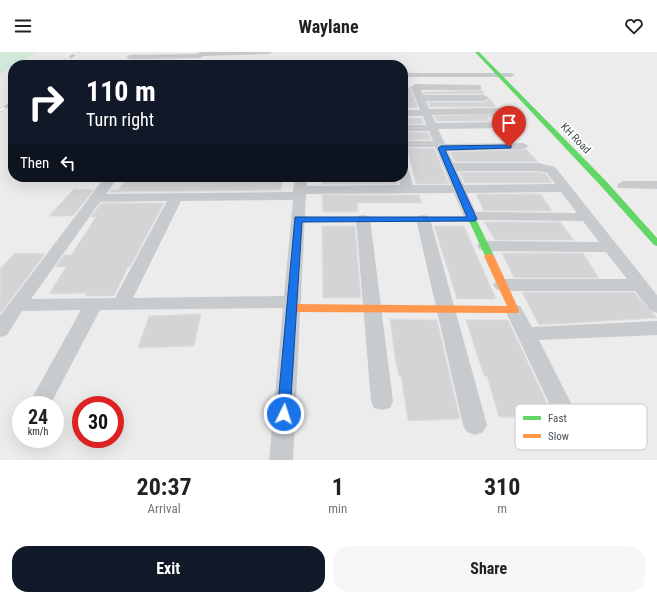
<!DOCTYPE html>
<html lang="en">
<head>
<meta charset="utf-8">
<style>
	:root { --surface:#fff; --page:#f6f6f6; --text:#222; --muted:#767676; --accent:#111827 }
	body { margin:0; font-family:"Roboto Condensed",sans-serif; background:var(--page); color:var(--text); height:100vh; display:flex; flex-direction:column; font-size:15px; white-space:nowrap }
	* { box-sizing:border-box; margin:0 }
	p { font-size:13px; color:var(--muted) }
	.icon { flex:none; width:22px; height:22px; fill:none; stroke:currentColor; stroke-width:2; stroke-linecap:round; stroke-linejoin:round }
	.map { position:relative; height:408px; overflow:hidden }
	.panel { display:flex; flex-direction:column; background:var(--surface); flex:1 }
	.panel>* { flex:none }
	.top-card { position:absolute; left:8px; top:8px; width:400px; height:122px; border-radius:16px; box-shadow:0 4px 16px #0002; background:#111827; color:#fff; overflow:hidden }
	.speed { position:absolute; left:12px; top:344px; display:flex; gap:8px; font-size:20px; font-weight:700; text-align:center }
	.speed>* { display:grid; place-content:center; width:52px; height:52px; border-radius:50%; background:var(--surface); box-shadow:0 4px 16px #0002; line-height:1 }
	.speed small { font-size:10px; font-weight:400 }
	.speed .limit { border:6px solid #d22; background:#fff; color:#111 }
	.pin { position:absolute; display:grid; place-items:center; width:34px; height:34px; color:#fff; margin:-41px -17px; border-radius:50% 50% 50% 0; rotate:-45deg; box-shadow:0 0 4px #0007 }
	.pin .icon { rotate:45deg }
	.me { position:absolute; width:44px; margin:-22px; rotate:4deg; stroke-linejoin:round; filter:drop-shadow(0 0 3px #0008) }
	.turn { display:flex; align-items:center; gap:14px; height:84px; padding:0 12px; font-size:18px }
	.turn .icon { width:52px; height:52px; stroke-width:2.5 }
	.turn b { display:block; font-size:28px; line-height:34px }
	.then { display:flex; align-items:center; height:38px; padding:0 12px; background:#0003; gap:8px; font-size:15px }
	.eta { display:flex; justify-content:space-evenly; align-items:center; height:68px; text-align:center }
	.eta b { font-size:24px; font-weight:700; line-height:28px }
	.cta { display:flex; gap:8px; margin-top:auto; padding:8px 12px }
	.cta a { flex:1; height:46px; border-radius:16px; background:var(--accent); color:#fff; font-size:16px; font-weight:700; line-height:46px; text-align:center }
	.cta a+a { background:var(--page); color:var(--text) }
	header { display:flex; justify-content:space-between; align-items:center; height:52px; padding:0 12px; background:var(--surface); font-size:18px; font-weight:700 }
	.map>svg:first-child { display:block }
	.green { fill:#d2ebdd }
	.building { fill:#d4d4d6; stroke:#dededf }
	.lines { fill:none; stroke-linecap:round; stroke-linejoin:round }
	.street { fill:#c8cbcd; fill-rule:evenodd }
	.fast { fill:#63d668; fill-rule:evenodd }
	.slow { fill:#ff974d; fill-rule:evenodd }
	.rail-far1-casing { stroke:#c2c4c6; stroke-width:2.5 }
	.rail-casing { stroke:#c2c4c6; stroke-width:3 }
	.rail-far1 { stroke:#fff; stroke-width:1.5; stroke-dasharray:4.5; stroke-linecap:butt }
	.rail { stroke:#fff; stroke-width:2; stroke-dasharray:6; stroke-linecap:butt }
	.route { fill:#1a73e8; stroke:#114b97 }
	.labels { text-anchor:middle; stroke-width:3.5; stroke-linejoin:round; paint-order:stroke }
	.far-street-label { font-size:11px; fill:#454e57; stroke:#fff }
	.key { fill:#fff; stroke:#c7cacd; stroke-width:1 }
	.key-label { font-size:11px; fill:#454e57 }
</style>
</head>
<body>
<header><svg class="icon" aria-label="menu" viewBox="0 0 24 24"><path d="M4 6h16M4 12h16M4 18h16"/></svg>Waylane<svg class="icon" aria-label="heart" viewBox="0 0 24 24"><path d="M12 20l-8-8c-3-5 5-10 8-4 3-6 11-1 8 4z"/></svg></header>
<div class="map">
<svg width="657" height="408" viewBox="0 0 657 408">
	<rect width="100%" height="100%" fill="#edecec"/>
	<!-- green -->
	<polygon class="green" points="0,0 37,0 0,22"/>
	<!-- building -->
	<g class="building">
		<polygon points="132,8 179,8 174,13 127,13"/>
		<polygon points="403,35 410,35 418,56 403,56"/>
		<polygon points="482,38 485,42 424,42 423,40"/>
		<polygon points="490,47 496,55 430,55 428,50 484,50"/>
		<polygon points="500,62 502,65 487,65 490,69 437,69 434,64"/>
		<polygon points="403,66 422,66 424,72 403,72"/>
		<polygon points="403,80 428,80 431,88 403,88"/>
		<polygon points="407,96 434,96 449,132 416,132"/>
		<polygon points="526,97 538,110 455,110 450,100"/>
		<polygon points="459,120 539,120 546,122 552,131 465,131"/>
		<polygon points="128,125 284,125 281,138 109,140 111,138 118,138"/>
		<polygon points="321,125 397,125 398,132 322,132"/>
		<polygon points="74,137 94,138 73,164 49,164"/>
		<polygon points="476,142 541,142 552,159 484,159"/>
		<polygon points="322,143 419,143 422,151 357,151 358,160 323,160"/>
		<polygon points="101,151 164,151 130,215 128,215 114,244 85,244 87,241 49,242 66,215 55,215 64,203 71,203 96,165 91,165"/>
		<polygon points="484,170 560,170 574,188 495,188"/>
		<polygon points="322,174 355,174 361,246 323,246"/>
		<polygon points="434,174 464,174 496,247 457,247"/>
		<polygon points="15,201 45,202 0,262 0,217"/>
		<polygon points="502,201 583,201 599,226 514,226"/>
		<polygon points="522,240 634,240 657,266 539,273"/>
		<polygon points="201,262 194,294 138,296 149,264"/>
		<polygon points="390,267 437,268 460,367 408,369 401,324 399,324 395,306"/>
		<polygon points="466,268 508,268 554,366 499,365 487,324 484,324 478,306"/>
	</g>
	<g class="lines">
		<!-- street -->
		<g class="street">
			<polygon points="200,0 273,0 269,2 204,4 200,6 130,7 126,5 130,3 197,2"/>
			<polygon points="403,21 511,21 515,23 511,25 403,25"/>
			<path d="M415 32 481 33V37L478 38H421L423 43H484L489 46 484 49H426L429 57 498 56 503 59 498 62 432 63 436 71 509 70 514 73 509 76 438 77 445 92 523 91 529 94 523 97 448 99 454 111H539L555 115 657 243V261L651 259 635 239H502L496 237 493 233 496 229 502 227H627L606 200 485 199 479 197 477 194 479 191 485 189 599 190 583 169 478 168 472 171 467 170 465 167 454 141 306 142 293 408H269L283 256 100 258 50 353H28L81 258 22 259 7 283 0 285V264L105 125H118L106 142 293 140 295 125H307V134L400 133 398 125H403V115L409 119 413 133H451L435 95H403V89H433L429 79H403V73H426L423 64H403V58H420L411 35ZM457 119H539L547 121 555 132 464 133ZM561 140 577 161 476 160 467 141ZM293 148 284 244 133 246 181 149ZM167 149 115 246 31 247 100 150Z"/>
			<polygon points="623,129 657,129 657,137 618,136 617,133"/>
			<polygon points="363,163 368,164 370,167 393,349 390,356 382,358 374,356 371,349 356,167 358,164"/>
			<polygon points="423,163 428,164 430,167 487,373 483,380 475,383 467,380 463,373 416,167 418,164"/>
			<polygon points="514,252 520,254 532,275 657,269 657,283 539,288 575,359 572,366 564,369 556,366 505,258 508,254"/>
		</g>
		<!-- fast -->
		<g class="fast">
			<polygon points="475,0 479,0 606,129 657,186 657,194 654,193 600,133"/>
			<polygon points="356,165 475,165 494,204 492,206 486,206 469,169 356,169 355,167"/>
		</g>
		<!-- slow -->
		<g class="slow">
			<polygon points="295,165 359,165 363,167 359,169 295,169 294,167"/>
			<polygon points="489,201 494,204 519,258 518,261 292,260 288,258 287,256 288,254 292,252 507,254 484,204"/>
		</g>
		<!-- rail-far1 casing -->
		<g class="rail-far1-casing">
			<polyline id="rail-far1" points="59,13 78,0"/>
		</g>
		<!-- rail casing -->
		<g class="rail-casing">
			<polyline id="rail" points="0,59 13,50"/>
		</g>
		<!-- rail-far1 -->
		<use href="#rail-far1" class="rail-far1"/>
		<!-- rail -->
		<use href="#rail" class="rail"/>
	</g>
	<!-- route -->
	<polygon class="route" points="509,93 511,93 511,96 445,98 477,167 475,169 302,170 290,362 288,366 284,368 279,366 277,362 295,165 467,165 438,96 441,94"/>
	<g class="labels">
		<!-- far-street labels -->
		<g class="far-street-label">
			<text transform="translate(576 86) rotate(46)" y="4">KH Road</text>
		</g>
	</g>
	<!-- legend -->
	<rect x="515" y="352" width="132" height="46" rx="6" class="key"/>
	<rect x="523" y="364" width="18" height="4" fill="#63d668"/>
	<rect x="523" y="382" width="18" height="4" fill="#ff974d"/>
	<g class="key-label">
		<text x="548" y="370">Fast</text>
		<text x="548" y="388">Slow</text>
	</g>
</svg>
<div class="speed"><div>24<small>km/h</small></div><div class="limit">30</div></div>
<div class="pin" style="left:509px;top:95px;background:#d93025"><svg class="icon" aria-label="arrive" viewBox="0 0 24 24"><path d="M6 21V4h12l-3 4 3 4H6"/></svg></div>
<svg class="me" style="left:284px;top:362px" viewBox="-20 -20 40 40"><circle r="17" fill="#1a73e8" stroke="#fff" stroke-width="3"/><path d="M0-11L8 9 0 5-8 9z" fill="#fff"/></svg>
<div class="top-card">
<div class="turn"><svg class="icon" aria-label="right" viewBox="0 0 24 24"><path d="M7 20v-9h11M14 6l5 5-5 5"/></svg><div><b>110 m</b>Turn right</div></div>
<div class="then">Then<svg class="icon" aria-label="left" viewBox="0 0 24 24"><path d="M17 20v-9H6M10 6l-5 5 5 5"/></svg></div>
</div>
</div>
<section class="panel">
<div class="eta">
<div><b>20:37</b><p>Arrival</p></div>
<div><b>1</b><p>min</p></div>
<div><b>310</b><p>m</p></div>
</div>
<div class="cta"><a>Exit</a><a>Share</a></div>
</section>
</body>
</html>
